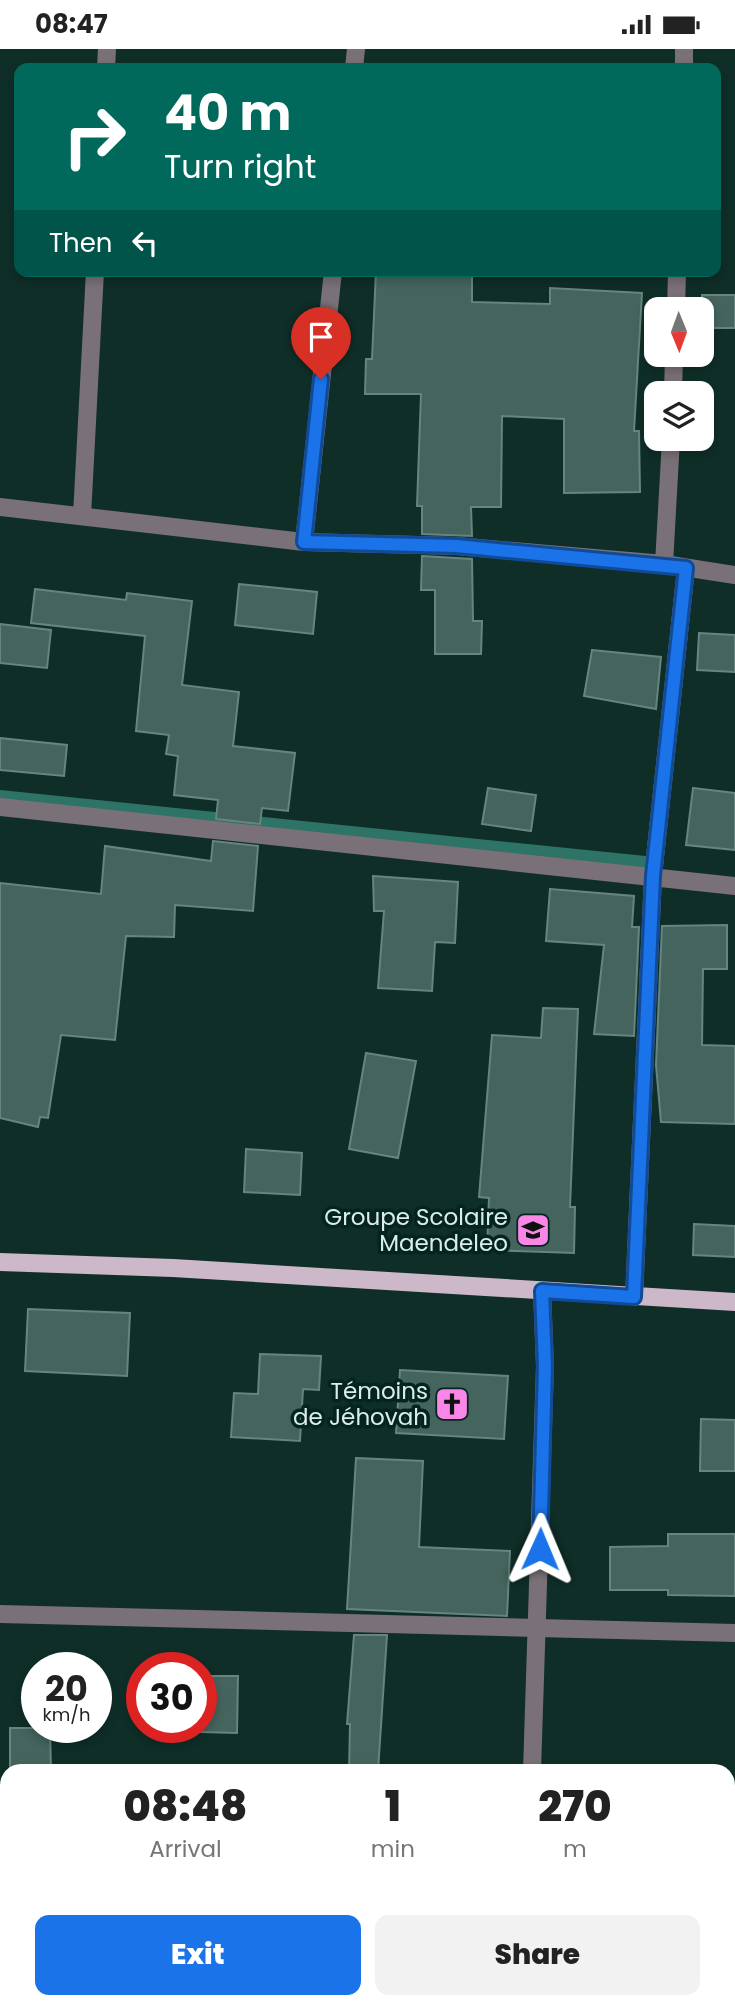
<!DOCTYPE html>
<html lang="en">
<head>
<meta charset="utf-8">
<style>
	:root { --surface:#fff; --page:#f2f2f2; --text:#222; --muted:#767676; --accent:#1a73e8 }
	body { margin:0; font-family:Poppins,sans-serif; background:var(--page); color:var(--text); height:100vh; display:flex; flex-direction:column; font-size:26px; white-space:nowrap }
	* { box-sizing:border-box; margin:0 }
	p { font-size:23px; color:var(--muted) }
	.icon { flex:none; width:38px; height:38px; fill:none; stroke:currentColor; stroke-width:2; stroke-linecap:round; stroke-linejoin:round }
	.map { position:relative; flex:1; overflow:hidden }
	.drawer { position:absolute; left:0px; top:1715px; width:735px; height:245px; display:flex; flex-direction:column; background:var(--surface); border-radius:21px 21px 0 0; box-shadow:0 4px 10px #0003 }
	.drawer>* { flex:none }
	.top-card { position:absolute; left:14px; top:14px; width:707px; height:214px; border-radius:14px; box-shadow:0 4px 10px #0003; background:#00695c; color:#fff; overflow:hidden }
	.needle { width:46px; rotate:179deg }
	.controls { position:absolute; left:644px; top:248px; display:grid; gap:14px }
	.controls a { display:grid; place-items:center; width:70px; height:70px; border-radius:14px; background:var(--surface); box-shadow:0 4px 10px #0003; font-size:35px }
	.speed { position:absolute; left:21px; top:1603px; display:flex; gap:14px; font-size:35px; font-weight:700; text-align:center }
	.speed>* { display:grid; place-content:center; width:91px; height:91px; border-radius:50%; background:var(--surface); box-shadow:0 4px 10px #0003; line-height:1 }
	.speed small { font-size:18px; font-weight:400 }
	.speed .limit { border:10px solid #d22; background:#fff; color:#111 }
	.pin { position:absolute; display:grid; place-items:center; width:60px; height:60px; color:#fff; margin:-72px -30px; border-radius:50% 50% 50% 0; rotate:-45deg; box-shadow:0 0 7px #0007 }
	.pin .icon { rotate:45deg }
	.me { position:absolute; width:77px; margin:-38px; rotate:1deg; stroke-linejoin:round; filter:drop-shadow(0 0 5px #0008) }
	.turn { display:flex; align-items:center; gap:24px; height:147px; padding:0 35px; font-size:32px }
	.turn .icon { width:91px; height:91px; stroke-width:2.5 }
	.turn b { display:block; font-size:49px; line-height:60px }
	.then { display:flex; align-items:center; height:66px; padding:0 35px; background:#0003; gap:14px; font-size:26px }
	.eta { display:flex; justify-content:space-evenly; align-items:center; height:119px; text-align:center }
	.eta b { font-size:42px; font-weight:800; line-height:49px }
	.action { display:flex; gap:14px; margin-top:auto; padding:14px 35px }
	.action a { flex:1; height:80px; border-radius:14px; background:var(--accent); color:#fff; font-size:28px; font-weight:800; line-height:80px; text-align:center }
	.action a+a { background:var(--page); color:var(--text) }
	.status { display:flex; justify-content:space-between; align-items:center; height:49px; padding:0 35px; background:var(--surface); direction:ltr }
	.status svg { height:19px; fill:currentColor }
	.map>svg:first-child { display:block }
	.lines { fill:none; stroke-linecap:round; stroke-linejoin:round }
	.stream { stroke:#2d7366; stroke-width:12 }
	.building { fill:#44645d; stroke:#65857e; stroke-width:2 }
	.minor { stroke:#7a7078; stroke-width:18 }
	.major { stroke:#cdb8c9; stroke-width:18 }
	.route-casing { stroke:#114b97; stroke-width:18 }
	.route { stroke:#1a73e8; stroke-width:12 }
	.labels { text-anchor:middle; stroke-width:7; stroke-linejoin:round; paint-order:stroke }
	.poi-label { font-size:23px; fill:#dcede9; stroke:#04241f; text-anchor:end }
</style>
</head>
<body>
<div class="status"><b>08:47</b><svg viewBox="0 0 49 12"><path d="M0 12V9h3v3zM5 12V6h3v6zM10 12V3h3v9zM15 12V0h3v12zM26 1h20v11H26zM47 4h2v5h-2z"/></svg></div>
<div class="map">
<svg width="735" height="1960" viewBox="0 0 735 1960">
	<rect width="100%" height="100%" fill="#0f2e28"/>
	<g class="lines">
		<!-- stream -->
		<polyline class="stream" points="0,747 655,814"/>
	</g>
	<!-- building -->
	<g class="building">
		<polygon points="376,222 472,222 472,253 550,255 550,239 642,244 634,382 639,382 640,443 564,444 564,370 502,367 501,458 471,458 472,487 422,485 422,457 417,457 421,345 365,345 366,310 372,310"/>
		<rect x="702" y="246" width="33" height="33"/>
		<polygon points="422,507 472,510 473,572 482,572 481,605 435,605 435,541 421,541"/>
		<polygon points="239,535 317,543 313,585 235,576"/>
		<polygon points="35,540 126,551 127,544 192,552 182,636 239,643 233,697 295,704 288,762 262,759 260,775 216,770 218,751 174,746 178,707 166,705 169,686 136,682 145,587 31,574"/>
		<polygon points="0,575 51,581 47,619 0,614"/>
		<polygon points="699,584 735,586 735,623 697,621"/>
		<polygon points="592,601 661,608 656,660 584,647"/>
		<polygon points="0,689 67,696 64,727 0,721"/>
		<polygon points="488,739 536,746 531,782 482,775"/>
		<polygon points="693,739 735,744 735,801 686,796"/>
		<polygon points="213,792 258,797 253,862 175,856 174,888 126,887 115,991 61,986 48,1069 40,1068 38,1078 0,1069 0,834 101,845 105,797 211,812"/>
		<polygon points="373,827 458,833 455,894 435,893 432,942 378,939 384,862 374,862"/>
		<polygon points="550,840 634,847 632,878 639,878 634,987 594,985 604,896 546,892"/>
		<polygon points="727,876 727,920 703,920 702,996 735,997 735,1075 661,1073 656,1016 662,877"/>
		<polygon points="543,959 578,960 570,1158 575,1158 574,1204 487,1201 489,1149 479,1148 492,986 541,989"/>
		<polygon points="366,1004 416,1012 398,1109 349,1100"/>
		<polygon points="246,1100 302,1104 300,1146 244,1143"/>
		<polygon points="694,1175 735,1177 735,1208 693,1206"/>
		<polygon points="28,1260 130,1264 127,1327 25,1322"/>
		<polygon points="260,1305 321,1307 319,1341 303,1340 300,1392 231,1388 234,1344 258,1345"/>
		<polygon points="400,1321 508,1327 504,1390 396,1384"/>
		<polygon points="701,1370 735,1371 735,1422 700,1422"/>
		<polygon points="356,1409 423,1412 419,1498 510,1502 507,1567 347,1560"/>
		<polygon points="668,1485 735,1485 735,1547 668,1546 668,1541 610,1541 610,1498 668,1497"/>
		<polygon points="354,1586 387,1586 378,1722 349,1722 350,1675 347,1675"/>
		<polygon points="201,1627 238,1627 237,1684 201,1683"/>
		<polygon points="10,1679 50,1679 51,1722 10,1722"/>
	</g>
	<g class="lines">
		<!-- minor -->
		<g class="minor">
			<polyline points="106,19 107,0"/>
			<polyline points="354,19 356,0"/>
			<polyline points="684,19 684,0"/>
			<polyline points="676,261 677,222"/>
			<polyline points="673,345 674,306"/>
			<polyline points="0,458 304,493 456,497 664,515 735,526"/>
			<polyline points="82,467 95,222"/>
			<polyline points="304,493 333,222"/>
			<polyline points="664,515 671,390"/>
			<polyline points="0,758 735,837"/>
			<polyline points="634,1248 653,827 686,519"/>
			<polyline points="0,1565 735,1584"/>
			<polyline points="532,1722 545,1317 542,1242"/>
			<polyline points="0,1922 7,1922"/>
			<polyline points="697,1953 735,1957"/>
			<polyline points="522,1960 523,1953"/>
		</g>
		<!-- major -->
		<polyline class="major" points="0,1213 173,1219 735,1253"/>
	</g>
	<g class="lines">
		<!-- route casing -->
		<g class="route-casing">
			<polyline id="route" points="321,330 304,493 456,497 686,519 653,827 634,1248 542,1242 545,1317 540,1500"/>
		</g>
		<!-- route -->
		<use href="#route" class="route"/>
	</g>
	<!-- icons -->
	<defs>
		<g id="school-square" transform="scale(1.75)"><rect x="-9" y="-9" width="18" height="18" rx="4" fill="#fa87e8" stroke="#04241f"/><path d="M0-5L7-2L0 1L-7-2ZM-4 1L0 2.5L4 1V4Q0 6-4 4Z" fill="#111"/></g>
		<g id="church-square" transform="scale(1.75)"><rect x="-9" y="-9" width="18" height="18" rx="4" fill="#fa87e8" stroke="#04241f"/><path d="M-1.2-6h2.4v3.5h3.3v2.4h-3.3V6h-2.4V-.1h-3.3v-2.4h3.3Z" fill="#111"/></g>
	</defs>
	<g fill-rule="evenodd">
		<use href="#school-square" x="533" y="1181"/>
		<use href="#church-square" x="452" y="1355"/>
	</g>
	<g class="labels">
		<!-- poi labels -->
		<g class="poi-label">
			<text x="508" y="1176">Groupe Scolaire<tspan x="508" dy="26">Maendeleo</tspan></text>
			<text x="428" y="1350">Témoins<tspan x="428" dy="26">de Jéhovah</tspan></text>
		</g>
	</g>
</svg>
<div class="controls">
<a><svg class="needle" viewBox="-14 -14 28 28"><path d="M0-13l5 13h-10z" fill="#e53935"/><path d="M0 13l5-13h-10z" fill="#767676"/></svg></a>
<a><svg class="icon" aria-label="layers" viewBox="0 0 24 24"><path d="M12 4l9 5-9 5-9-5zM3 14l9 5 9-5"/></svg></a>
</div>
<div class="speed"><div>20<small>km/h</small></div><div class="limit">30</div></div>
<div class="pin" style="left:321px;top:330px;background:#d93025"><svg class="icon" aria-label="arrive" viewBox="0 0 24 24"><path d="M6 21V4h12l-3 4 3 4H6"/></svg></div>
<svg class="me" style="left:540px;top:1500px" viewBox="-20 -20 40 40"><path d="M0-17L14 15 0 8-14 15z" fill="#1a73e8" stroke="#fff" stroke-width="4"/></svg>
<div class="top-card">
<div class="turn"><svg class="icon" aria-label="right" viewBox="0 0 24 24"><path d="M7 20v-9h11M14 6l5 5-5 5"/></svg><div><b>40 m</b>Turn right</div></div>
<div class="then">Then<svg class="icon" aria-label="left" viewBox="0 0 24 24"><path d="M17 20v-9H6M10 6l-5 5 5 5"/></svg></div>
</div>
<section class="drawer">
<div class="eta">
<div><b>08:48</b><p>Arrival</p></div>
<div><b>1</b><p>min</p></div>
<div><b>270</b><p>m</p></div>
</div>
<div class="action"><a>Exit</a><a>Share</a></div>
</section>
</div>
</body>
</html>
